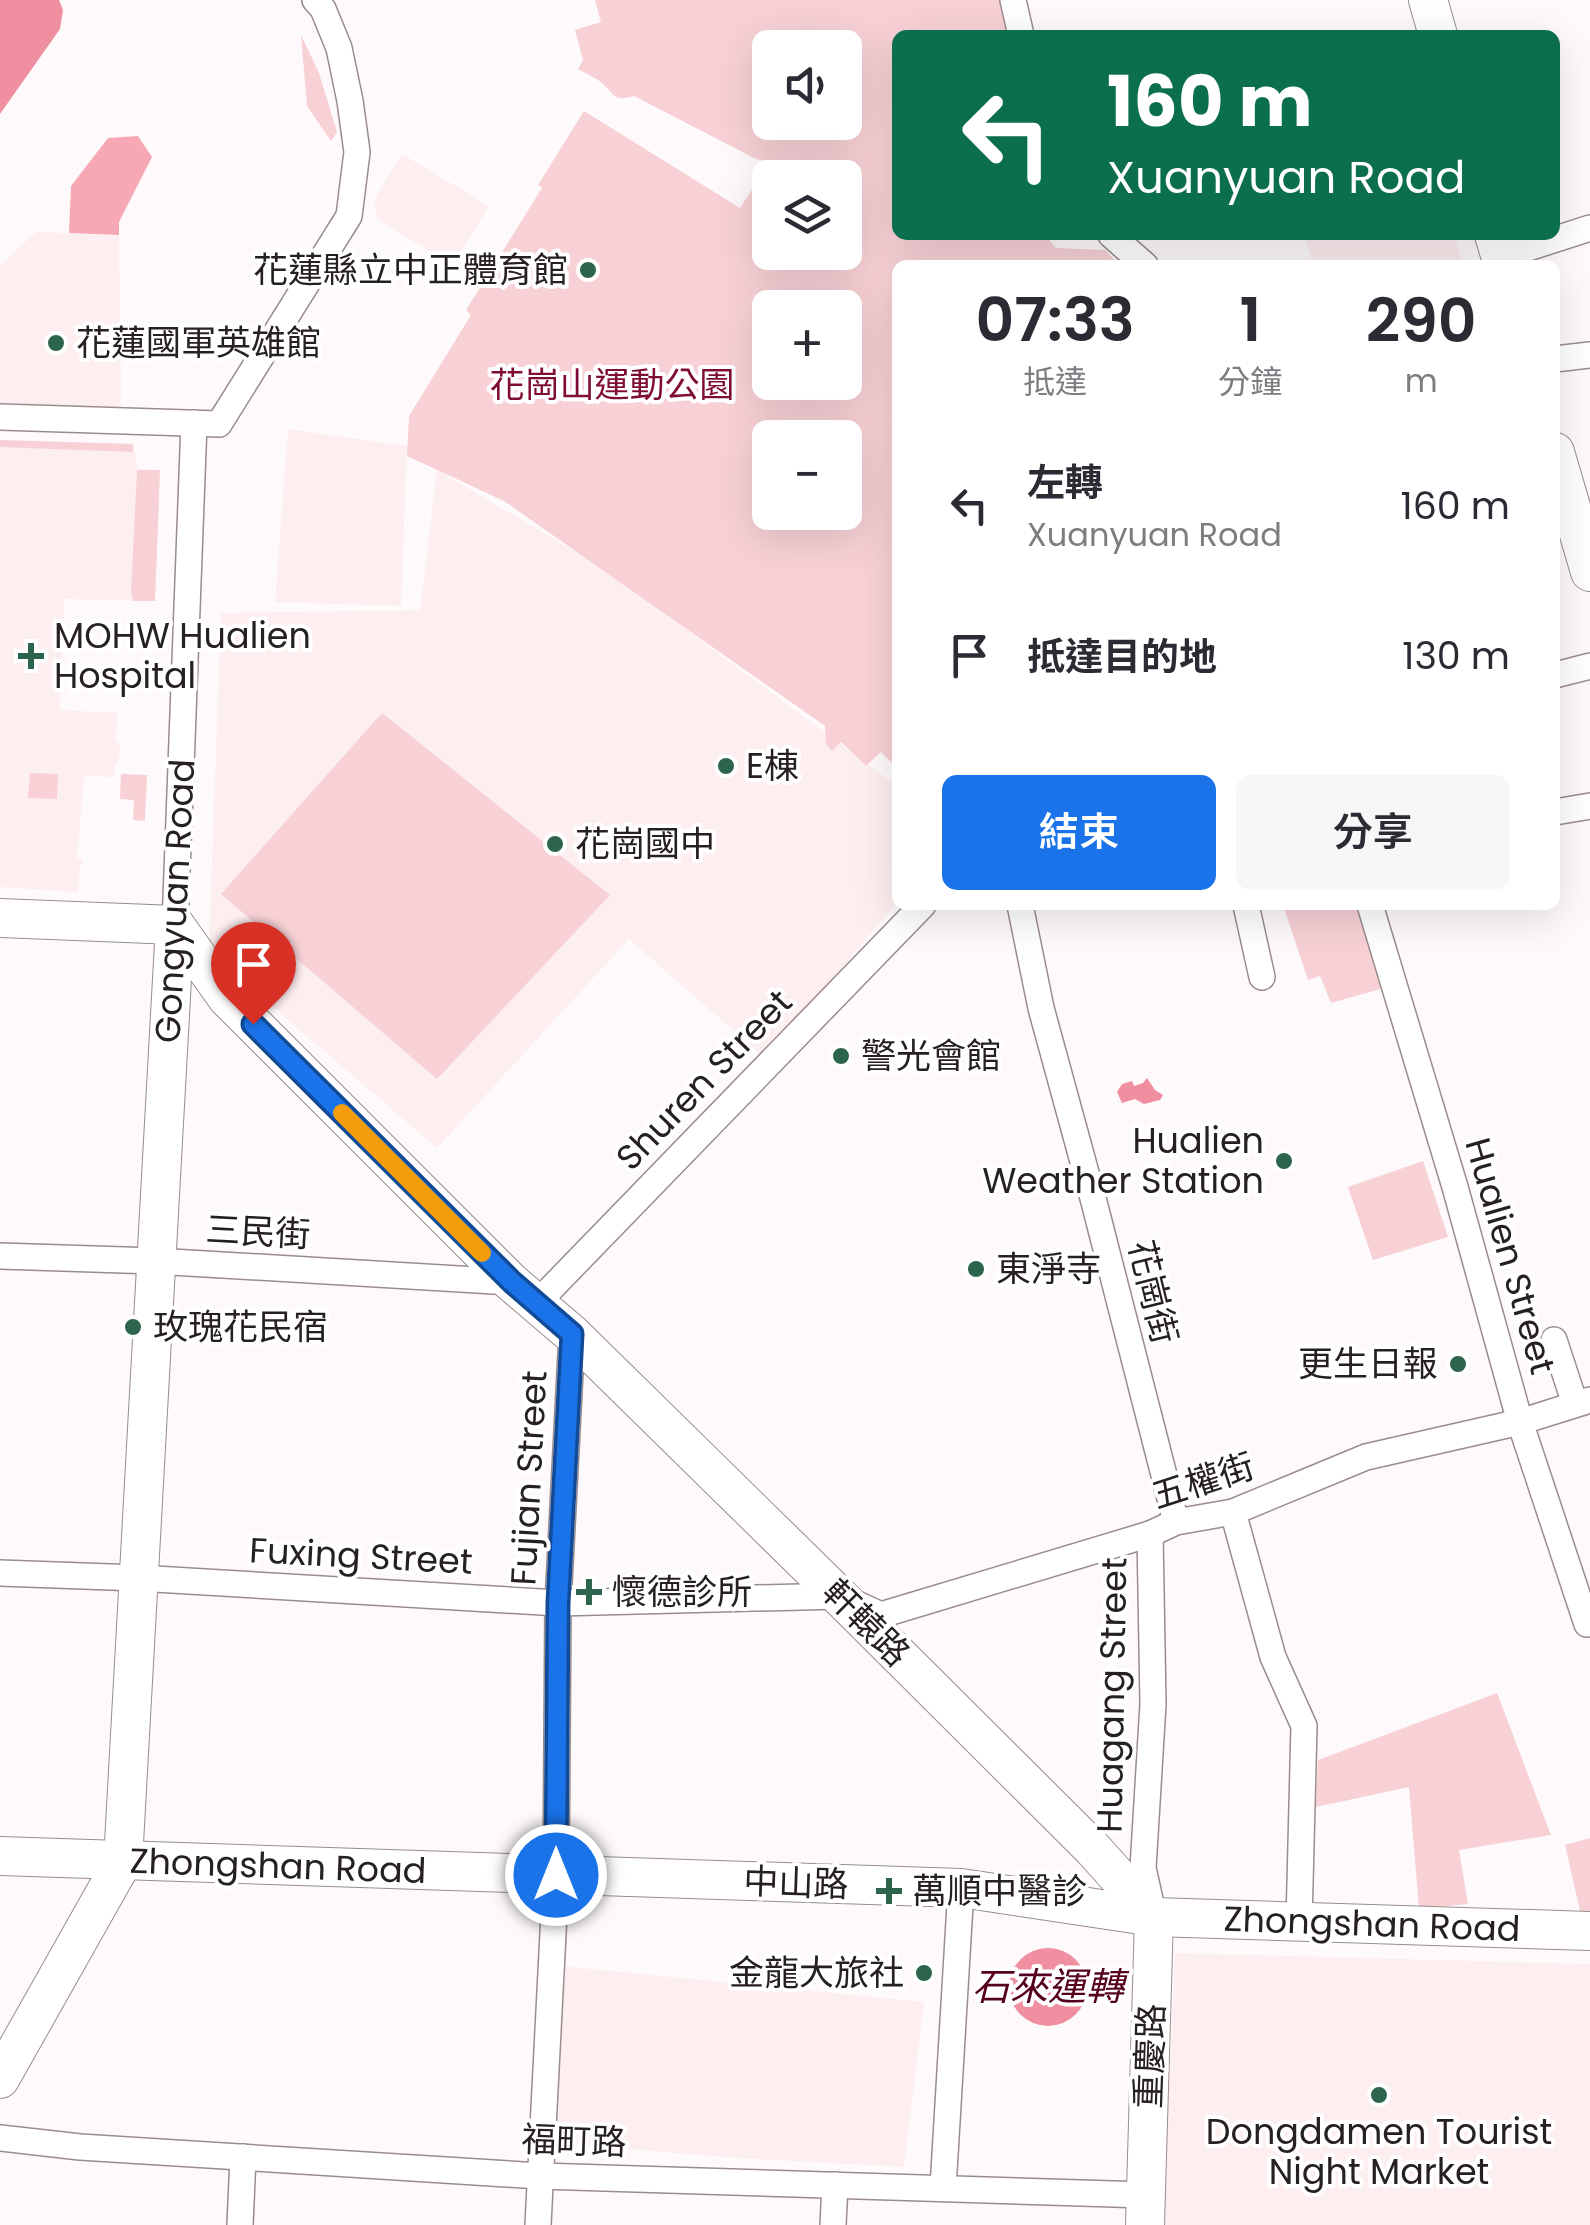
<!DOCTYPE html>
<html lang="zh-TW">
<head>
<meta charset="utf-8">
<style>
	:root { --surface:#fff; --page:#f7f7f7; --text:#2b2b33; --muted:#7c7c81; --accent:#1a73e8 }
	body { margin:0; font-family:Poppins,"Noto Sans TC",sans-serif; background:var(--page); color:var(--text); height:100vh; display:flex; flex-direction:column; font-size:38px; white-space:nowrap }
	* { box-sizing:border-box; margin:0 }
	p { font-size:32px; color:var(--muted) }
	.icon { flex:none; width:55px; height:55px; fill:none; stroke:currentColor; stroke-width:2; stroke-linecap:round; stroke-linejoin:round }
	.map { position:relative; flex:1; overflow:hidden }
	.panel { position:absolute; left:892px; top:260px; width:668px; height:650px; display:flex; flex-direction:column; background:var(--surface); border-radius:15px; box-shadow:0 10px 40px #0002 }
	.panel>* { flex:none }
	.top-card { position:absolute; left:892px; top:30px; width:668px; height:210px; border-radius:15px; box-shadow:0 10px 40px #0002; background:#0b6e4f; color:#fff; overflow:hidden }
	.tools { position:absolute; left:752px; top:30px; display:grid; gap:20px }
	.tools a { display:grid; place-items:center; width:110px; height:110px; border-radius:15px; background:var(--surface); box-shadow:0 10px 40px #0002; font-size:50px }
	.pin { position:absolute; display:grid; place-items:center; width:85px; height:85px; color:#fff; margin:-102px -42px; border-radius:50% 50% 50% 0; rotate:-45deg; box-shadow:0 0 10px #0007 }
	.pin .icon { rotate:45deg }
	.me { position:absolute; width:110px; margin:-55px; rotate:0deg; stroke-linejoin:round; filter:drop-shadow(0 0 8px #0008) }
	.turn { display:flex; align-items:center; gap:35px; height:210px; padding:0 50px; font-size:45px }
	.turn .icon { width:130px; height:130px; stroke-width:2.5 }
	.turn b { display:block; font-size:70px; line-height:85px }
	.eta { display:flex; justify-content:space-evenly; align-items:center; height:170px; text-align:center }
	.eta b { font-size:60px; font-weight:600; line-height:70px }
	.button { display:flex; gap:20px; margin-top:auto; padding:20px 50px }
	.button a { flex:1; height:115px; border-radius:15px; background:var(--accent); color:#fff; font-size:40px; font-weight:600; line-height:115px; text-align:center }
	.button a+a { background:var(--page); color:var(--text) }
	ul { padding:0; list-style:none }
	li { display:flex; align-items:center; gap:30px; height:150px; padding:0 50px }
	li div { flex:1 }
	li b { display:block; font-size:38px }
	li em { font-style:normal }
	.map>svg:first-child { display:block }
	.built { fill:#fdeef0 }
	.green { fill:#f7d1d6; fill-rule:evenodd }
	.forest { fill:#f7a8b5 }
	.water { fill:#ef8fa0 }
	.lines { fill:none; stroke-linecap:round; stroke-linejoin:round }
	.street-casing { stroke:#9a8c8d; stroke-width:28 }
	.secondary-casing { stroke:#9a8c8d; stroke-width:40 }
	.street { stroke:#fff; stroke-width:25 }
	.secondary { stroke:#fff; stroke-width:38 }
	.route-casing { stroke:#114b97; stroke-width:25 }
	.route { stroke:#1a73e8; stroke-width:18 }
	.slow { stroke:#f59e0b; stroke-width:18 }
	.poi-dot { fill:#2d654c; stroke:#fff; stroke-width:4 }
	.labels { text-anchor:middle; stroke-width:8; stroke-linejoin:round; paint-order:stroke }
	.poi-label { font-size:35px; fill:#262021; stroke:#fff; text-anchor:start }
	.park-label { font-size:35px; fill:#7f0c34; stroke:#fff }
	.street-label { font-size:35px; fill:#262021; stroke:#fff }
	.water-label { font-size:38px; font-style:italic; fill:#55001e; stroke:#fff }
</style>
</head>
<body>
<div class="map">
<svg width="1590" height="2225" viewBox="0 0 1590 2225">
	<rect width="100%" height="100%" fill="#fefafb"/>
	<!-- built -->
	<g class="built">
		<polygon points="402,154 489,206 453,265 378,220 374,204 377,195"/>
		<polygon points="36,232 119,235 121,407 0,403 0,265"/>
		<polygon points="1305,235 1454,235 1463,264 1313,265"/>
		<polygon points="288,429 407,446 401,606 275,602"/>
		<polygon points="0,440 133,444 137,469 160,470 155,601 64,599 60,710 117,713 116,742 120,743 119,763 115,764 114,777 84,776 77,858 83,859 83,865 80,865 78,892 0,887"/>
		<polygon points="437,470 602,567 897,786 897,902 766,1059 629,939 437,1148 266,1001 209,942 221,613 420,610"/>
		<polygon points="1175,1953 1590,1964 1590,2225 1163,2225"/>
		<polygon points="561,1966 924,2002 904,2167 738,2158 553,2143"/>
	</g>
	<!-- green -->
	<g class="green">
		<path d="M595 0H1001L1008 35H898V235H1045L1056 248 1105 250 1119 265H898L897 768 881 752 866 766 841 742 832 751 826 744 825 726 504 501 407 456 409 416 471 315 466 310 542 188 538 185 584 111 740 208 770 161 756 159 634 96C614 102 616 96 603 84 597 78 586 74 578 69L583 60 575 30 601 22ZM770 48H845V122H770ZM770 178H845V252H770ZM770 308H845V382H770ZM770 438H845V512H770Z"/>
		<polygon points="301,35 319,73 337,132 331,141 307,106"/>
		<polygon points="0,440 133,444 133,452 0,447"/>
		<polygon points="137,470 160,470 155,601 133,601 131,591"/>
		<polygon points="382,713 610,895 437,1079 221,894"/>
		<polygon points="30,773 58,774 57,799 28,798"/>
		<polygon points="121,774 147,775 145,821 133,820 134,800 120,799"/>
		<polygon points="1283,905 1359,905 1384,988 1331,1003 1320,976 1308,980"/>
		<polygon points="1423,1161 1448,1237 1373,1260 1348,1187"/>
		<polygon points="1497,1693 1551,1835 1459,1850 1468,1904 1419,1909 1409,1787 1316,1807 1318,1760"/>
		<polygon points="1590,1838 1590,1912 1580,1911 1565,1845"/>
	</g>
	<!-- forest -->
	<polygon class="forest" points="138,136 152,157 119,222 119,235 69,233 71,186 108,138"/>
	<!-- water -->
	<g class="water">
		<polygon points="0,0 59,0 63,10 60,29 0,114"/>
		<polygon points="1147,1078 1155,1090 1163,1095 1160,1100 1144,1104 1135,1099 1122,1103 1117,1092 1122,1084 1132,1081 1134,1086 1143,1083"/>
		<circle cx="1048" cy="1987" r="39"/>
	</g>
	<g class="lines">
		<!-- street casing -->
		<g class="street-casing">
			<g id="street">
				<polyline points="1013,0 1021,35"/>
				<polyline points="1111,235 1145,265"/>
				<polyline points="1500,257 1590,228"/>
				<polyline points="1555,359 1590,355"/>
				<polyline points="0,417 219,424 349,216 357,152 350,101 339,48 323,9 315,0"/>
				<polyline points="1555,675 1590,666"/>
				<polyline points="1555,812 1590,806"/>
				<polyline points="1020,905 1041,1008 1094,1202 1176,1522"/>
				<polyline points="1246,905 1262,977"/>
				<polyline points="1370,905 1455,1187 1520,1422 1587,1624"/>
				<polyline points="175,925 194,423"/>
				<polyline points="0,1256 155,1261 511,1282"/>
				<polyline points="536,1304 923,905"/>
				<polyline points="1554,1340 1575,1404"/>
				<polyline points="1233,1512 1273,1657 1304,1726 1299,1923"/>
				<polyline points="1150,1534 1153,1704 1143,1868 1153,1913"/>
				<polyline points="0,1573 138,1578 558,1603 839,1596 881,1615 1150,1534 1176,1522 1233,1512 1366,1457 1520,1422 1590,1400"/>
				<polyline points="0,2138 80,2147 540,2176 1146,2195"/>
				<polyline points="943,2188 961,1888"/>
				<polyline points="240,2225 243,2157"/>
				<polyline points="538,2225 556,1875 558,1603 572,1334"/>
				<polyline points="833,2225 835,2185"/>
			</g>
		</g>
		<!-- secondary casing -->
		<g class="secondary-casing">
			<g id="secondary">
				<polyline points="1428,0 1438,35"/>
				<polyline points="1494,235 1503,265"/>
				<polyline points="1555,452 1590,572"/>
				<polyline points="0,918 175,925"/>
				<polyline points="175,925 227,998 511,1282 572,1334 839,1596 1092,1848 1154,1917"/>
				<polyline points="0,1856 961,1888 1154,1917 1590,1931"/>
				<polyline points="0,2079 123,1861 175,925"/>
				<polyline points="1145,2225 1154,1917"/>
			</g>
		</g>
		<!-- street -->
		<use href="#street" class="street"/>
		<!-- secondary -->
		<use href="#secondary" class="secondary"/>
	</g>
	<g class="lines">
		<!-- route casing -->
		<g class="route-casing">
			<polyline id="route" points="253,1024 512,1282 572,1334 558,1603 556,1875"/>
		</g>
		<!-- route -->
		<use href="#route" class="route"/>
		<!-- slow -->
		<polyline class="slow" points="342,1113 482,1253"/>
	</g>
	<!-- markers -->
	<g class="poi-dot">
		<circle cx="588" cy="270" r="10"/>
		<circle cx="56" cy="343" r="10"/>
		<path d="M26 641h10v10h10v10h-10v10h-10v-10h-10v-10h10z"/>
		<circle cx="726" cy="766" r="10"/>
		<circle cx="555" cy="844" r="10"/>
		<circle cx="841" cy="1056" r="10"/>
		<circle cx="1284" cy="1161" r="10"/>
		<circle cx="976" cy="1269" r="10"/>
		<circle cx="133" cy="1327" r="10"/>
		<circle cx="1458" cy="1364" r="10"/>
		<path d="M584 1577h10v10h10v10h-10v10h-10v-10h-10v-10h10z"/>
		<path d="M884 1876h10v10h10v10h-10v10h-10v-10h-10v-10h10z"/>
		<circle cx="924" cy="1973" r="10"/>
		<circle cx="1379" cy="2095" r="10"/>
	</g>
	<g class="labels">
		<!-- poi labels -->
		<g class="poi-label">
			<text x="568" y="282" text-anchor="end">花蓮縣立中正體育館</text>
			<text x="76" y="355">花蓮國軍英雄館</text>
			<text x="54" y="648">MOHW Hualien<tspan x="54" dy="40">Hospital</tspan></text>
			<text x="746" y="778">E棟</text>
			<text x="575" y="856">花崗國中</text>
			<text x="861" y="1068">警光會館</text>
			<text x="1264" y="1153" text-anchor="end">Hualien<tspan x="1264" dy="40">Weather Station</tspan></text>
			<text x="996" y="1281">東淨寺</text>
			<text x="153" y="1339">玫瑰花民宿</text>
			<text x="1438" y="1376" text-anchor="end">更生日報</text>
			<text x="612" y="1604">懷德診所</text>
			<text x="912" y="1903">萬順中醫診</text>
			<text x="904" y="1985" text-anchor="end">金龍大旅社</text>
			<text x="1379" y="2144" text-anchor="middle">Dongdamen Tourist<tspan x="1379" dy="40">Night Market</tspan></text>
		</g>
		<!-- park labels -->
		<g class="park-label">
			<text x="612" y="397">花崗山運動公園</text>
		</g>
		<!-- street labels -->
		<g class="street-label">
			<text transform="translate(175 901) rotate(-87)" y="12">Gongyuan Road</text>
			<text transform="translate(704 1080) rotate(-46)" y="12">Shuren Street</text>
			<text transform="translate(258 1232) rotate(3)" y="12">三民街</text>
			<text transform="translate(1510 1256) rotate(74)" y="12">Hualien Street</text>
			<text transform="translate(1153 1292) rotate(76)" y="12">花崗街</text>
			<text transform="translate(529 1478) rotate(-87)" y="12">Fujian Street</text>
			<text transform="translate(1203 1481) rotate(-18)" y="12">五權街</text>
			<text transform="translate(361 1556) rotate(3)" y="12">Fuxing Street</text>
			<text transform="translate(866 1623) rotate(45)" y="12">軒轅路</text>
			<text transform="translate(1112 1695) rotate(-89)" y="12">Huagang Street</text>
			<text transform="translate(278 1866) rotate(2)" y="12">Zhongshan Road</text>
			<text transform="translate(796 1883) rotate(2)" y="12">中山路</text>
			<text transform="translate(1372 1924) rotate(2)" y="12">Zhongshan Road</text>
			<text transform="translate(1150 2056) rotate(-88)" y="12">重慶路</text>
			<text transform="translate(574 2141) rotate(2)" y="12">福町路</text>
		</g>
		<!-- water labels -->
		<g class="water-label">
			<text x="1048" y="2000">石來運轉</text>
		</g>
	</g>
</svg>
<div class="tools">
<a><svg class="icon" aria-label="sound" viewBox="0 0 24 24"><path d="M4 9h4l5-4v14l-5-4H4zM17 9q2 3 0 6"/></svg></a>
<a><svg class="icon" aria-label="layers" viewBox="0 0 24 24"><path d="M12 4l9 5-9 5-9-5zM3 14l9 5 9-5"/></svg></a>
<a>+</a>
<a>−</a>
</div>
<div class="pin" style="left:253px;top:1024px;background:#d93025"><svg class="icon" aria-label="arrive" viewBox="0 0 24 24"><path d="M6 21V4h12l-3 4 3 4H6"/></svg></div>
<svg class="me" style="left:556px;top:1875px" viewBox="-20 -20 40 40"><circle r="17" fill="#1a73e8" stroke="#fff" stroke-width="3"/><path d="M0-11L8 9 0 5-8 9z" fill="#fff"/></svg>
<div class="top-card">
<div class="turn"><svg class="icon" aria-label="left" viewBox="0 0 24 24"><path d="M17 20v-9H6M10 6l-5 5 5 5"/></svg><div><b>160 m</b>Xuanyuan Road</div></div>
</div>
<section class="panel">
<div class="eta">
<div><b>07:33</b><p>抵達</p></div>
<div><b>1</b><p>分鐘</p></div>
<div><b>290</b><p>m</p></div>
</div>
<ul>
<li><svg class="icon" aria-label="left" viewBox="0 0 24 24"><path d="M17 20v-9H6M10 6l-5 5 5 5"/></svg><div><b>左轉</b><p>Xuanyuan Road</p></div><em>160 m</em></li>
<li><svg class="icon" aria-label="arrive" viewBox="0 0 24 24"><path d="M6 21V4h12l-3 4 3 4H6"/></svg><div><b>抵達目的地</b></div><em>130 m</em></li>
</ul>
<div class="button"><a>結束</a><a>分享</a></div>
</section>
</div>
</body>
</html>
